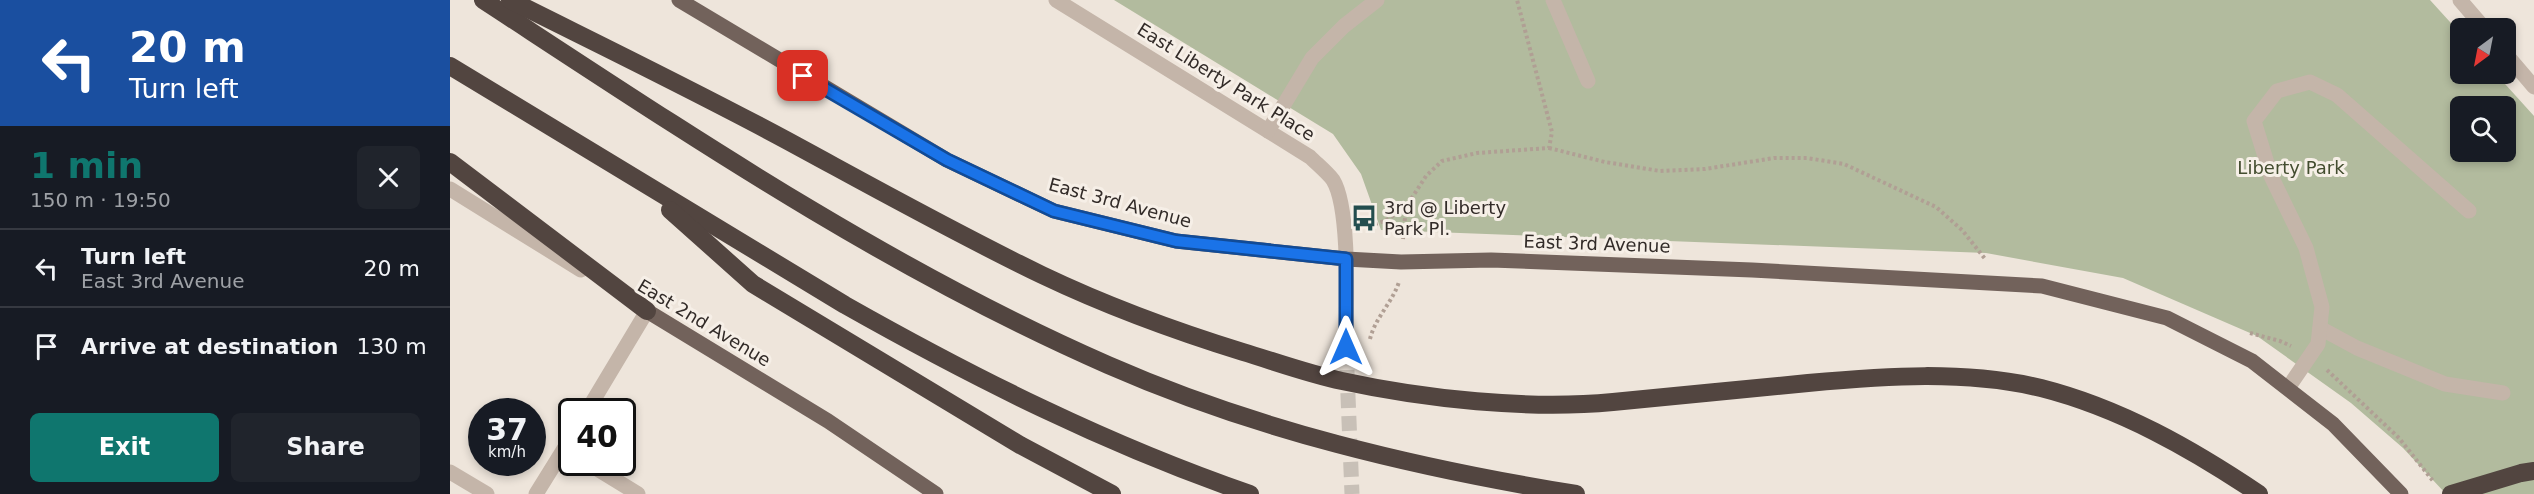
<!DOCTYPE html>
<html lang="en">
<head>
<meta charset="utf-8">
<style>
	:root { --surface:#171b24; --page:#20242c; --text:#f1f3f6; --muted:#9ea1a6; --line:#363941; --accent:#0f766e }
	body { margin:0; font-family:"DejaVu Sans",sans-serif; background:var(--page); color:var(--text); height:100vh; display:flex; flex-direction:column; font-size:22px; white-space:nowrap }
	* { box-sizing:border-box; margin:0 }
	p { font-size:20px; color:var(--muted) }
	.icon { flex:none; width:33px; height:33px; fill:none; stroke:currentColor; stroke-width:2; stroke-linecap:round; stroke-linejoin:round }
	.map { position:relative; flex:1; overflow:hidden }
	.details { display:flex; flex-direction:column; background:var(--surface); width:450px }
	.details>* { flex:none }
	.top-card { background:#1a4fa0; color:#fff; overflow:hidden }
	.needle { width:39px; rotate:212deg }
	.controls { position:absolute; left:2000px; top:18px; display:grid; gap:12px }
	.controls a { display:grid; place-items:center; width:66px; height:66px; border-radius:9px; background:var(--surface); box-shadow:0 3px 9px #0003; font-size:30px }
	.speed { position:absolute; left:18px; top:398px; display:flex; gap:12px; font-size:30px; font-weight:700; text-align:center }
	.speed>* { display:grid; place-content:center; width:78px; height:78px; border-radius:50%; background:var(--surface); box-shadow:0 3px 9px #0003; line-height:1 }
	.speed small { font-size:15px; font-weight:400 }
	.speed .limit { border:3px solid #111; border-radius:9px; background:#fff; color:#111 }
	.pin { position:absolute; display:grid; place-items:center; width:51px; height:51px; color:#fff; margin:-26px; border-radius:12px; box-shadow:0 3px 9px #0006 }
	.me { position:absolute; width:66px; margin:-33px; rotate:0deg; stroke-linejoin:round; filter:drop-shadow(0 0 4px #0008) }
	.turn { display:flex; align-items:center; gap:21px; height:126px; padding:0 30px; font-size:27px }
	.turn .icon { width:78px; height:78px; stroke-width:2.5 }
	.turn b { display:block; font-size:42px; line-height:51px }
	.round { display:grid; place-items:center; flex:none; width:63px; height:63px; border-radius:9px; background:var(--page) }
	.head { display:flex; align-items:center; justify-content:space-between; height:102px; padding:0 30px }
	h1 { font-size:36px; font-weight:800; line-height:45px; color:var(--accent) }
	.cta { display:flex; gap:12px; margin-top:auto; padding:12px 30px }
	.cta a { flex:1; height:69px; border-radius:9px; background:var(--accent); color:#fff; font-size:24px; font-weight:800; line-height:69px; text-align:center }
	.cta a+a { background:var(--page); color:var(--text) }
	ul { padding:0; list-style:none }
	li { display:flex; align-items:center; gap:18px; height:78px; padding:0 30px; border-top:2px solid var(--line) }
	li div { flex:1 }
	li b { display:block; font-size:22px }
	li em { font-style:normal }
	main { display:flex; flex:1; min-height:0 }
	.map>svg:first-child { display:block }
	.green { fill:#b2bb9e; fill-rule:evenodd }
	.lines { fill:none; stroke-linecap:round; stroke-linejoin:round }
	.minor-tunnel { stroke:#c8c0b7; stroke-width:15; stroke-dasharray:15 8; stroke-linecap:butt }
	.path { stroke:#b09f94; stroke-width:4; stroke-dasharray:3 3; stroke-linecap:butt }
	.minor { stroke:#c4b5a9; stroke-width:15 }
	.major { stroke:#72625b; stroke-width:15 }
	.highway { stroke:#524540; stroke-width:18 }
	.route-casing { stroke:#114b97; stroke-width:15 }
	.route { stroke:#1a73e8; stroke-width:10 }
	.labels { text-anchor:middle; stroke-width:6; stroke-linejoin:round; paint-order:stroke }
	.street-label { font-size:18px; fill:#322b28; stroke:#f6efe7 }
	.park-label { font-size:18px; fill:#434d2f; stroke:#f6efe7 }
	.poi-label { font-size:18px; fill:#322b28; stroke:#f6efe7; text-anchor:start }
</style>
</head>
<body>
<main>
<section class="details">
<div class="top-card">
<div class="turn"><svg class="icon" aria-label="left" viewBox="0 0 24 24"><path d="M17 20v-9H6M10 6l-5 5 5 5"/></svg><div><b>20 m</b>Turn left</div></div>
</div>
<div class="head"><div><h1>1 min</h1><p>150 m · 19:50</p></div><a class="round"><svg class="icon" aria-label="close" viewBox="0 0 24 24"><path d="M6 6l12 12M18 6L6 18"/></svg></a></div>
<ul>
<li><svg class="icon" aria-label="left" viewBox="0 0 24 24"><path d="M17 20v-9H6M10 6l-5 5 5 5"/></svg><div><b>Turn left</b><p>East 3rd Avenue</p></div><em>20 m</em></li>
<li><svg class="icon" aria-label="arrive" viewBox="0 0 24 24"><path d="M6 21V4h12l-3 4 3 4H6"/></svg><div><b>Arrive at destination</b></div><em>130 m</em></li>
</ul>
<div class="cta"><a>Exit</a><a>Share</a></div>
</section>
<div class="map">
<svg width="2084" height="494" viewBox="0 0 2084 494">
	<rect width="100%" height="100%" fill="#eee5db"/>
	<!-- green -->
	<path class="green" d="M664 0H1980L2010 33V74H2046L2084 116V494H1996L1953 448 1901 403 1807 336 1673 278 1536 253 931 230 911 174 883 134ZM2010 106H2055V152H2010Z"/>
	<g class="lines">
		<!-- minor-tunnel -->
		<polyline class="minor-tunnel" points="896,347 902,494"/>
		<!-- path -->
		<g class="path">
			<polyline points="1099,148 1155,162 1210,171 1255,169 1324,158 1357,158 1394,164 1486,207 1512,230 1536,260"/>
			<polyline points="919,226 935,221 955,208"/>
			<polyline points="953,239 956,207 976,176 992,161 1027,153 1099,148 1102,132 1067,0"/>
			<polyline points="1800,333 1830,341 1841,346"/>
			<path d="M920 339C925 318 942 303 949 282"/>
			<polyline points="1877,370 1949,438 1983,481"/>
		</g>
		<!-- minor -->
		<g class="minor">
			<path d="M606 0 860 157C867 164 877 172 883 180 901 209 896 311 896 347"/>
			<polyline points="1103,0 1138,81"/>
			<polyline points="2010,0 2034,28"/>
			<polyline points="2055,53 2084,87"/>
			<polyline points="818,131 862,58 894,26 927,0"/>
			<polyline points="0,189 131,270"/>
			<polyline points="1870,328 1907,348 1995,384 2053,393"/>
			<polyline points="1838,388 1868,344 1872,307 1856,248 1821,176 1804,121 1827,91 1860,82 1887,95 2019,211"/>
			<polyline points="137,411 197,311 187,305"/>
			<polyline points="136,462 188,494"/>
			<polyline points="0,472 37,494"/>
			<polyline points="86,494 122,436"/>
		</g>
		<!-- major -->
		<g class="major">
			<polyline points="229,0 497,160 604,211 726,241 896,259 951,262 1041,260 1302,270 1592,286 1717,318 1802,361 1883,424 1951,494"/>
			<polyline points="197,311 378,421 486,494"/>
		</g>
		<!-- highway -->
		<g class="highway">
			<path d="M33 0C235 132 436 268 658 365 806 430 966 468 1126 494"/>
			<path d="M60 0C152 46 245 91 336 140 421 186 505 233 592 275 657 306 725 331 793 352 826 362 859 374 892 381 975 399 1078 410 1163 402 1228 396 1293 389 1358 383 1435 376 1515 370 1591 388 1670 408 1742 449 1809 494"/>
			<path d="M0 66 395 305C526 379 658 445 800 494"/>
			<polyline points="0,162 197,311"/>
			<polyline points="220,210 303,284 570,445 662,494"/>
			<polyline points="2001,494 2071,473 2084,471"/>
		</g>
	</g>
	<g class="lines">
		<!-- route casing -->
		<g class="route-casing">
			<polyline id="route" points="353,76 497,160 604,211 726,241 896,259 896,347"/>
		</g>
		<!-- route -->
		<use href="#route" class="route"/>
	</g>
	<!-- icons -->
	<defs>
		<g id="bus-bare" transform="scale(2.07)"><path d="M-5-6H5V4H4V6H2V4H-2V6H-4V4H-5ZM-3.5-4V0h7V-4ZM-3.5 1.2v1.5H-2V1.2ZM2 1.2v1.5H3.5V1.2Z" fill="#234d4e" stroke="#f6efe7" stroke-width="2.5" paint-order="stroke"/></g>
	</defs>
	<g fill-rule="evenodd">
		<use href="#bus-bare" x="914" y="218"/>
	</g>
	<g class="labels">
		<!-- street labels -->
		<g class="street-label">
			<text transform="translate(776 82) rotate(32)" y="6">East Liberty Park Place</text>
			<text transform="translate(670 203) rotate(15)" y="6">East 3rd Avenue</text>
			<text transform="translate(1147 244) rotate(2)" y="6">East 3rd Avenue</text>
			<text transform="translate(254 323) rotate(31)" y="6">East 2nd Avenue</text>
		</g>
		<!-- park labels -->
		<g class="park-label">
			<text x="1841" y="174">Liberty Park</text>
		</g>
		<!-- poi labels -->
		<g class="poi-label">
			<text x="934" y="214">3rd @ Liberty<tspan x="934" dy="21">Park Pl.</tspan></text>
		</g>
	</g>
</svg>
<div class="controls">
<a><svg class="needle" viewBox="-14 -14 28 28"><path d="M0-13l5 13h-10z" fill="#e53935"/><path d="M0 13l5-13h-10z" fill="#9ea1a6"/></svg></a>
<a><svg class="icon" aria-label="search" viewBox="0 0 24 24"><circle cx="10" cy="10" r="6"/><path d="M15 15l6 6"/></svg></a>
</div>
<div class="speed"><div>37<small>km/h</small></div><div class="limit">40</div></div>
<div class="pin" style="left:353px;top:76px;background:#d93025"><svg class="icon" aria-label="arrive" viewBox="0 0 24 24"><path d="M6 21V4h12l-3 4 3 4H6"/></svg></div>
<svg class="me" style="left:896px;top:347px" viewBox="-20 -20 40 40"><path d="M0-17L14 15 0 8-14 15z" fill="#1a73e8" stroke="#fff" stroke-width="4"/></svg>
</div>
</main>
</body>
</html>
